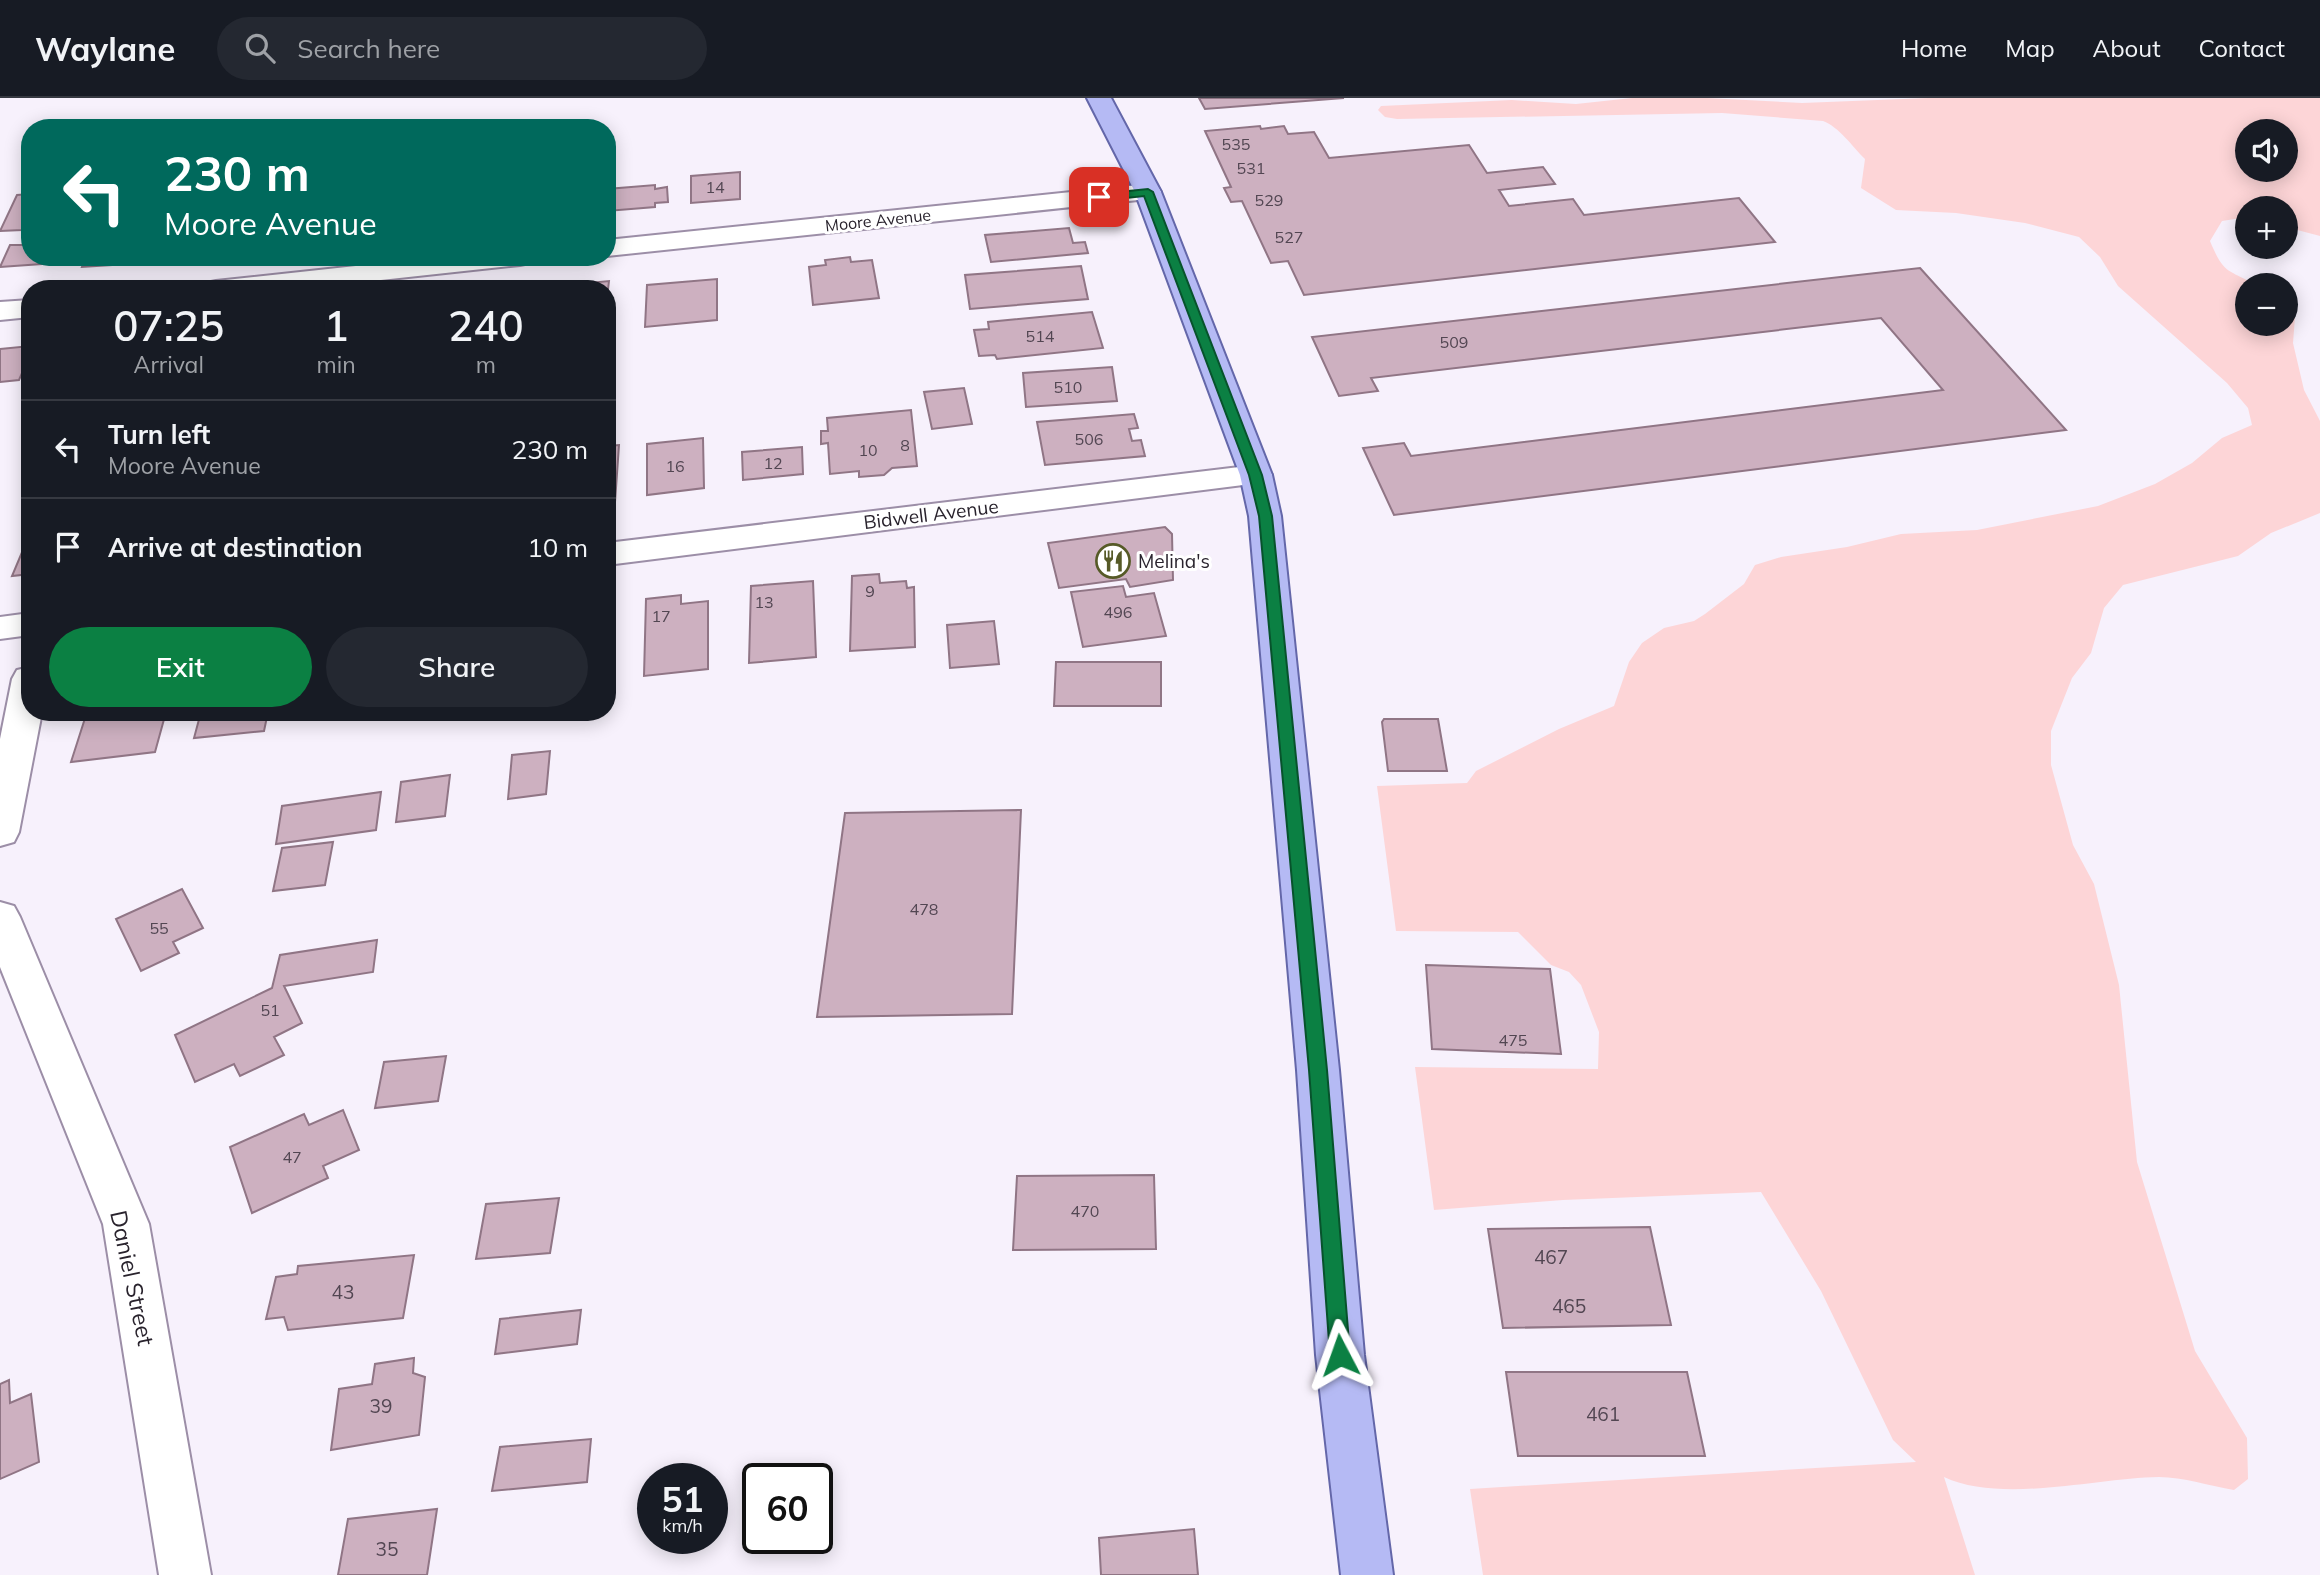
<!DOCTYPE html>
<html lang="en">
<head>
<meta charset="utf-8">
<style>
	:root { --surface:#171b24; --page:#242831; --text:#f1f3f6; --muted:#9ea1a6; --line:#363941; --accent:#0b8043 }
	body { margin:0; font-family:Mulish,sans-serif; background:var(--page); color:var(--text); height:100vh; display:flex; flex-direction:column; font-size:26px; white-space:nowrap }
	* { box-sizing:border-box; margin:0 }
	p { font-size:23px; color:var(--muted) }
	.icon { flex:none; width:38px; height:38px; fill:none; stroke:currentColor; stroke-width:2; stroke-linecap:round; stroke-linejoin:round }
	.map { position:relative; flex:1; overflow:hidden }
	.panel { position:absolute; left:21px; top:182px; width:595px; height:441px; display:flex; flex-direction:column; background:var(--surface); border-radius:28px; box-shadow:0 4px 18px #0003 }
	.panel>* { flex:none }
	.hud { position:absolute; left:21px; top:21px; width:595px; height:147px; border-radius:28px; box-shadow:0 4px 18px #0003; background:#00695c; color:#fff; overflow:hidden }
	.controls { position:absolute; left:2235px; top:21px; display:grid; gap:14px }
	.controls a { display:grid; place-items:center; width:63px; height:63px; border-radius:50%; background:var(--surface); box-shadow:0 4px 18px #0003; font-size:35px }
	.speed { position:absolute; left:637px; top:1365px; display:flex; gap:14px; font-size:35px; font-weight:700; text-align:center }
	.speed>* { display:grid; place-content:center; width:91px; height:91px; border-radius:50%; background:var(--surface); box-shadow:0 4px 18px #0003; line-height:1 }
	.speed small { font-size:18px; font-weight:400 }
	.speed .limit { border:4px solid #111; border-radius:10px; background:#fff; color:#111 }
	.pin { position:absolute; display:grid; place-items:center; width:60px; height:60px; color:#fff; margin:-30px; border-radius:14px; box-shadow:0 4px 10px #0006 }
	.me { position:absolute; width:77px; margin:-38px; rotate:356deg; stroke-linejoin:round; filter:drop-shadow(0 0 5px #0008) }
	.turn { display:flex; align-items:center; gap:24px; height:147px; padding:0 28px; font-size:32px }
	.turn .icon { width:91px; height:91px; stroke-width:2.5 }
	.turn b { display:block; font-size:49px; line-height:60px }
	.eta { display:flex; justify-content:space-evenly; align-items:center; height:119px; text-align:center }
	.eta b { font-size:42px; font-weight:600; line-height:49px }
	.cta { display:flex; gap:14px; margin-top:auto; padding:14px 28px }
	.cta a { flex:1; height:80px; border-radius:42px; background:var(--accent); color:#fff; font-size:28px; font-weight:600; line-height:80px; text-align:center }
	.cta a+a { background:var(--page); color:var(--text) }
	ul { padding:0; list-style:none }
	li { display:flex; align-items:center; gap:21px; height:98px; padding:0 28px; border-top:2px solid var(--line) }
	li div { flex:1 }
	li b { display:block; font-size:26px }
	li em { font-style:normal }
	header { display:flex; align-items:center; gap:42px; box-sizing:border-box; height:98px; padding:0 35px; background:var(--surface); border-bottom:2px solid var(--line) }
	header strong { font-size:33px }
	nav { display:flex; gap:38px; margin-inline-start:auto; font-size:24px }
	.search { width:490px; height:63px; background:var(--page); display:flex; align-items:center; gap:18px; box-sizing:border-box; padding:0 24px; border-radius:38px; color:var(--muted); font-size:26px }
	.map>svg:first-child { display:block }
	.green { fill:#fdd5d7; fill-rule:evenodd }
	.building { fill:#cdb0c0; stroke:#907585; stroke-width:2 }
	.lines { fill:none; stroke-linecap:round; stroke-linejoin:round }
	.minor-casing { stroke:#9c8ea7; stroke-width:4 }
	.major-casing { stroke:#6467a9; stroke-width:4 }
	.minor { fill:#fff; fill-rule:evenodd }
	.major { fill:#b5baf4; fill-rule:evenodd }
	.route { fill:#0b8043; stroke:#07532c; stroke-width:2 }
	.labels { text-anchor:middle; stroke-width:6; stroke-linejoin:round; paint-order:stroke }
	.number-label { font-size:16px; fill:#524652 }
	.far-street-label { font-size:16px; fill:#29232d; stroke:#fff }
	.street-label { font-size:19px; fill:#29232d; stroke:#fff }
	.poi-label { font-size:19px; fill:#29232d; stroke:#fff; text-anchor:start }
	.near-number-label { font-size:19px; fill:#524652 }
	.near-street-label { font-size:23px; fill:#29232d; stroke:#fff }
</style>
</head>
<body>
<header>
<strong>Waylane</strong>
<div class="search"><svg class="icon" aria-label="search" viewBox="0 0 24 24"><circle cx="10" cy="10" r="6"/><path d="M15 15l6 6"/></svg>Search here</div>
<nav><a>Home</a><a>Map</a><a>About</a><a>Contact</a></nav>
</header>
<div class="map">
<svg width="2320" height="1477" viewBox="0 0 2320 1477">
	<rect width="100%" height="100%" fill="#f7f1fc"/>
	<!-- green -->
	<path class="green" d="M1632 0H1707L1802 5 1928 0H2320V138L2286 129V110H2247V119L2222 123 2210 143C2224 177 2228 171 2256 187H2247V226H2286V205L2295 219 2293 245 2304 292 2320 323V415L2271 435 2238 458 2123 487 2104 510 2091 555 2072 580 2051 633V667L2073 747 2094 786 2119 887 2137 1064 2195 1253 2247 1340 2248 1381 2234 1392C2210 1388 2183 1379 2159 1379 2096 1380 2002 1406 1944 1379L1975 1477H1483L1470 1391 1916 1364 1893 1342 1821 1193 1761 1094 1563 1102 1434 1112 1415 969 1598 971 1599 934 1581 887 1569 874 1551 867 1518 834 1396 833 1377 688 1467 685 1476 673 1559 631 1614 608 1629 564 1642 545 1664 530 1694 523 1705 516 1744 486 1755 467 1781 459 1847 449 1901 436 1977 432 2098 408 2155 386 2192 365 2222 340 2252 327 2248 310 2227 285 2118 188 2100 159 2079 139 2025 125 1956 115 1896 112 1861 90 1865 61C1852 48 1839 29 1823 23L1722 15 1397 21 1385 19 1378 12 1381 8 1512 2 1576 6ZM2247 33H2286V72H2247Z"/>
	<!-- building -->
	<g class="building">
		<polygon points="1199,0 1344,0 1205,11"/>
		<polygon points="1260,28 1261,31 1284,28 1288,36 1314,34 1329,60 1469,47 1487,75 1543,69 1555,86 1499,92 1509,108 1573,101 1584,117 1739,100 1775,144 1304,197 1288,163 1271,165 1242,103 1231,104 1224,90 1231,89 1205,33"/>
		<polygon points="740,74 740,101 691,105 691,78"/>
		<polygon points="655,87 655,91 667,89 668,104 655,105 655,109 607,113 607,91"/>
		<polygon points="30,96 30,117 22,132 0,133 17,97"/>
		<polygon points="1069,130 1073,145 1085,144 1088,155 991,164 985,137"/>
		<polygon points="30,138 30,159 46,159 42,166 0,169 10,147 23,147"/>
		<polygon points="86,159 146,159 144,165 82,169"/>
		<polygon points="850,159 851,164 872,162 879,200 813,207 809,169 826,167 825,162"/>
		<polygon points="1081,168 1088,201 970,211 965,177"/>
		<polygon points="1920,170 2066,332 1394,417 1363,350 1404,345 1411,358 1943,292 1881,220 1371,280 1378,293 1339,298 1312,239"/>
		<polygon points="717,181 717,222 645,229 647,187"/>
		<polygon points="609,183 607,200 607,191 556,191 557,188"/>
		<polygon points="1092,214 1103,250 997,261 995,257 979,258 974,232 989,231 988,224"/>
		<polygon points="30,248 30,257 19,282 0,284 0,251"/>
		<polygon points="1112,269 1117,303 1026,309 1023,275"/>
		<polygon points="964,290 972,326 932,331 924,294"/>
		<polygon points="911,312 917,368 892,370 884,377 859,379 859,373 830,376 828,345 821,346 821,333 828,333 827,320"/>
		<polygon points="1134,316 1138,330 1129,331 1132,343 1141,342 1145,358 1045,367 1037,324"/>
		<polygon points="703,340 704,390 647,397 647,346"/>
		<polygon points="619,347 615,404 607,405 607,348"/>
		<polygon points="802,349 803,376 743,382 742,354"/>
		<polygon points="1165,429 1172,436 1173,482 1130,489 1126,481 1059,490 1048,445"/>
		<polygon points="28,440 30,476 12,478"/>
		<polygon points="879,476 880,485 906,483 907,490 914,489 915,549 850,553 852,478"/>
		<polygon points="813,483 816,559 749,565 751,488"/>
		<polygon points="1123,488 1126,499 1154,495 1166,538 1083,549 1071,494"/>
		<polygon points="681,497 681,506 708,503 708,571 644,578 646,501"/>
		<polygon points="607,509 610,509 607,573"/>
		<polygon points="994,523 999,566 950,570 947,527"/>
		<polygon points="1056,564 1161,564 1161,608 1054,608"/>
		<polygon points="87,614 166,614 155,654 71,664"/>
		<polygon points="201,614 268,614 264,633 194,640"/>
		<polygon points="1384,621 1438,621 1447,673 1388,673 1382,624"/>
		<polygon points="550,653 546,696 508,701 512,657"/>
		<polygon points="450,677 445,718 396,724 401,684"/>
		<polygon points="381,694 376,732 276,746 282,708"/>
		<polygon points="1021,712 1012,916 817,919 845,715"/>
		<polygon points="333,744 325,787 273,793 282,750"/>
		<polygon points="182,791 203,830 173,844 179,855 141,873 116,821"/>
		<polygon points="377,842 373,874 284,888 302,925 274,939 284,957 240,978 234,966 195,984 175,937 272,890 280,857"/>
		<polygon points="1426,867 1550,871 1561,956 1432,951"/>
		<polygon points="446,958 438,1003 375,1010 384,964"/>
		<polygon points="343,1012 359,1052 323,1068 328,1080 252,1115 230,1049 304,1016 309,1027"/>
		<polygon points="1154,1077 1156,1151 1013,1152 1017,1078"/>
		<polygon points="559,1100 550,1155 476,1161 486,1106"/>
		<polygon points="1650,1129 1671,1227 1503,1230 1488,1131"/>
		<polygon points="414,1157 403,1220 288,1232 284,1219 266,1221 276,1179 297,1176 298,1168"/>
		<polygon points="581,1212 577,1246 495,1256 500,1221"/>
		<polygon points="414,1260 413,1275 425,1279 419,1337 331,1352 339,1291 372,1286 375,1266"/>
		<polygon points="1506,1274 1687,1274 1705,1358 1518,1358"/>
		<polygon points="9,1282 10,1305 31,1296 39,1364 0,1381 0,1286"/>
		<polygon points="591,1341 587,1384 492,1393 500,1349"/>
		<polygon points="437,1411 427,1477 338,1477 348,1421"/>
		<polygon points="1194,1431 1198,1477 1101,1477 1099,1440"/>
	</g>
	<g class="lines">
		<!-- minor casing -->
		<g class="minor-casing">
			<g id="minor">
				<polygon points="1148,86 1157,88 1161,94 1157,100 607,158 607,142"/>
				<polygon points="439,159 533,159 530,165 520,167 298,191 202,191 206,185 216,183"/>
				<polygon points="30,202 30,219 0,222 0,204"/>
				<polygon points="1256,367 1267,370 1272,377 1267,384 607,467 607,445"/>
				<polygon points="30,515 30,537 0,541 0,519"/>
				<polygon points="30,569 30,614 42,614 19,734 14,744 0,748 0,641 12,581 17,572"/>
				<polygon points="0,804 14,808 20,819 149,1126 211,1477 159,1477 103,1126 0,869"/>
			</g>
		</g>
		<!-- major casing -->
		<g class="major-casing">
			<polygon id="major" points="1087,0 1111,0 1161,94 1272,377 1281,418 1339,972 1364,1257 1393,1477 1341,1477 1316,1257 1297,972 1249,418 1240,377 1135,94"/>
		</g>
		<!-- minor -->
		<use href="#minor" class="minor"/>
		<!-- major -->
		<use href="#major" class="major"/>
	</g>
	<!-- route -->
	<polygon class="route" points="1148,91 1153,94 1262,377 1272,418 1327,972 1350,1257 1347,1263 1340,1266 1333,1263 1330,1257 1309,972 1259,418 1249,377 1144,98 1099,103 1094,99 1099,96"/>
	<!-- icons -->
	<defs>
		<g id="restaurant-ring" transform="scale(1.75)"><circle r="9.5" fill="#fff" stroke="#565a27" stroke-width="1.5"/><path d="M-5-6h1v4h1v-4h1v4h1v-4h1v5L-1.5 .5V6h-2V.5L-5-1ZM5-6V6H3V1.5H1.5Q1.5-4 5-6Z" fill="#565a27"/></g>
	</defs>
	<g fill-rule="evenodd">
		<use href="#restaurant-ring" x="1113" y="463"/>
	</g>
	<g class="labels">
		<!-- number labels -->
		<g class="number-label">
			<text x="1236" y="52">535</text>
			<text x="1251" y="76">531</text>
			<text x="715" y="95">14</text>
			<text x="1269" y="108">529</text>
			<text x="1289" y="145">527</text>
			<text x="1040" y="244">514</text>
			<text x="1454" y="250">509</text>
			<text x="1068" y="295">510</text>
			<text x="1089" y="347">506</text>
			<text x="905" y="353">8</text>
			<text x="868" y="358">10</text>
			<text x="773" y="371">12</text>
			<text x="675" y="374">16</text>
			<text x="870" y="499">9</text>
			<text x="764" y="510">13</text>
			<text x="1118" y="520">496</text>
			<text x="661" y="524">17</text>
			<text x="924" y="817">478</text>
			<text x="159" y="836">55</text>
			<text x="270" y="918">51</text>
			<text x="1513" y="948">475</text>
			<text x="292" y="1065">47</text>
			<text x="1085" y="1119">470</text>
		</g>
		<!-- far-street labels -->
		<g class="far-street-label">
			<text transform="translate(878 122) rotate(-6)" y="6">Moore Avenue</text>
		</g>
		<!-- street labels -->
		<g class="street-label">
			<text transform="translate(931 416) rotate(-7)" y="7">Bidwell Avenue</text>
		</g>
		<!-- poi labels -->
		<g class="poi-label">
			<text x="1138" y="470">Melina's</text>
		</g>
		<!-- near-number labels -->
		<g class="near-number-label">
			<text x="1551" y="1166">467</text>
			<text x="343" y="1201">43</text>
			<text x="1569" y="1215">465</text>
			<text x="381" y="1315">39</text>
			<text x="1603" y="1323">461</text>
			<text x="387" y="1458">35</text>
		</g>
		<!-- near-street labels -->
		<g class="near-street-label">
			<text transform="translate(132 1180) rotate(78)" y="8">Daniel Street</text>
		</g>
	</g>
</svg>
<div class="controls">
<a><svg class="icon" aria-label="sound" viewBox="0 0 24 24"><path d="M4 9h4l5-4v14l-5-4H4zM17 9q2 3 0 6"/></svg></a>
<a>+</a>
<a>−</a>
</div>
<div class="speed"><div>51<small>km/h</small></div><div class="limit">60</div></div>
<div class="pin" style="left:1099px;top:99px;background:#d93025"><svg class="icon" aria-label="arrive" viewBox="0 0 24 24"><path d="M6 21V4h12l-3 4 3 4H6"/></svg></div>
<svg class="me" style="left:1340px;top:1257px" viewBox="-20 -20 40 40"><path d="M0-17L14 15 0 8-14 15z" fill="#0b8043" stroke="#fff" stroke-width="4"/></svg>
<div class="hud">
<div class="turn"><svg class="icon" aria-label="left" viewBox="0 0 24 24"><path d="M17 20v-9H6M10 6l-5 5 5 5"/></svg><div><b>230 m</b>Moore Avenue</div></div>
</div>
<section class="panel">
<div class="eta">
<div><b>07:25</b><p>Arrival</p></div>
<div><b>1</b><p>min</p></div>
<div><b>240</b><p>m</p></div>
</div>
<ul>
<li><svg class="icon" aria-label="left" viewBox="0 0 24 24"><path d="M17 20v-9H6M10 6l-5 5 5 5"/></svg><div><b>Turn left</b><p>Moore Avenue</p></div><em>230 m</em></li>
<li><svg class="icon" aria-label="arrive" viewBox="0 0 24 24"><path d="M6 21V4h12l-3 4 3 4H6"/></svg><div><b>Arrive at destination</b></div><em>10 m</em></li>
</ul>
<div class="cta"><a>Exit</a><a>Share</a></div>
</section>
</div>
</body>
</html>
